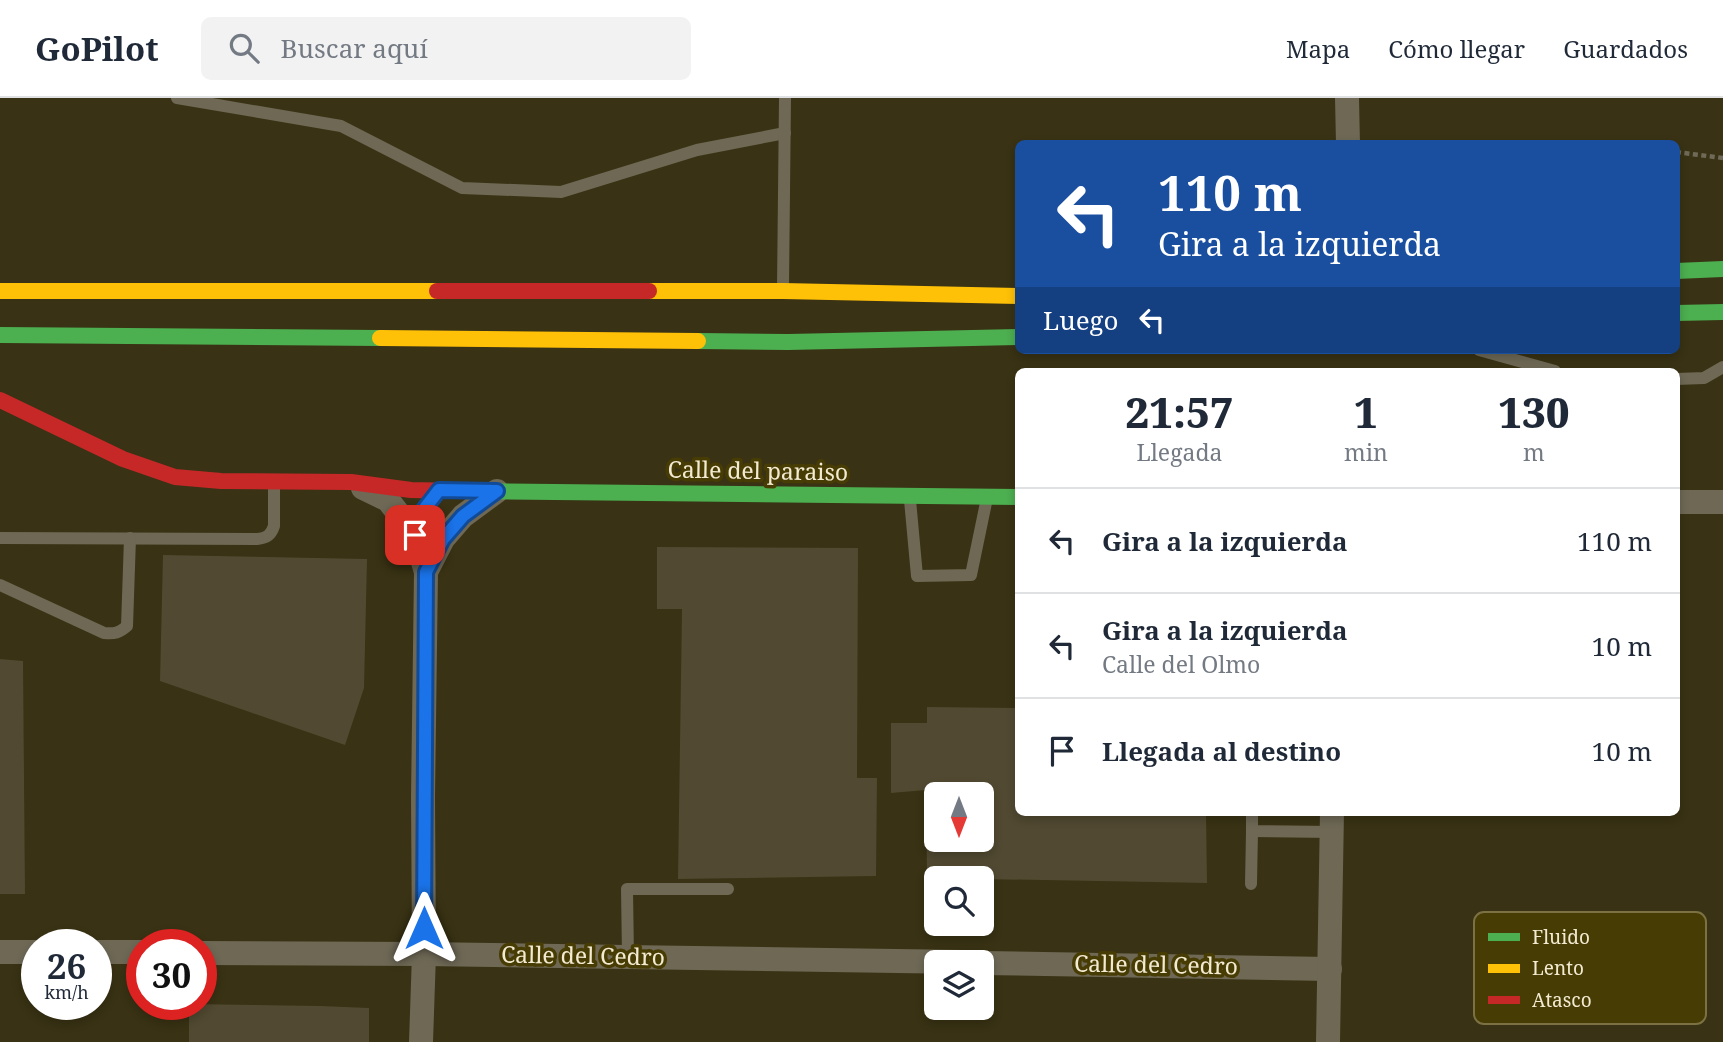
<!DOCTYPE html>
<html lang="es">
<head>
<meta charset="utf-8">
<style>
	:root { --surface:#fff; --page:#f2f2f3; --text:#1f2937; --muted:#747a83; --line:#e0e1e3 }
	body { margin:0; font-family:"Noto Serif",serif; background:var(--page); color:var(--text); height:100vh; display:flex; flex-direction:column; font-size:26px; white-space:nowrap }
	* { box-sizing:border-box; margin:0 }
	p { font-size:23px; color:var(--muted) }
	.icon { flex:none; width:38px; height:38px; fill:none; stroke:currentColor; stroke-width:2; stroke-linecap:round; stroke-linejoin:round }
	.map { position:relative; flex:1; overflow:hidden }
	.panel { position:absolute; left:1015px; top:270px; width:665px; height:448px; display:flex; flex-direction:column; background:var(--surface); border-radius:10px; box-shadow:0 4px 10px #0003 }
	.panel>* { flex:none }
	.banner { position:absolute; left:1015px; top:42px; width:665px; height:214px; border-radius:10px; box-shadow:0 4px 10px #0003; background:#1a4fa0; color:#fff; overflow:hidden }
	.needle { width:46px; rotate:180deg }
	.tools { position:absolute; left:924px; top:684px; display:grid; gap:14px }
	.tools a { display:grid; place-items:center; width:70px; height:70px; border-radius:10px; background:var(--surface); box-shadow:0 4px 10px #0003; font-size:35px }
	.speed { position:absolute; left:21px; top:831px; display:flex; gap:14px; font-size:35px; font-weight:700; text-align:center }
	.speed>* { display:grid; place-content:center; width:91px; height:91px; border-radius:50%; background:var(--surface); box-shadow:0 4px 10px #0003; line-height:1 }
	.speed small { font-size:18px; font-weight:400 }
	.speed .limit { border:10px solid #d22; background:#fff; color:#111 }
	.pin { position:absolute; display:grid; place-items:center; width:60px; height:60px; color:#fff; margin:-30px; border-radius:14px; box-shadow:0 4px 10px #0006 }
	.me { position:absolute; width:77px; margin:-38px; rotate:0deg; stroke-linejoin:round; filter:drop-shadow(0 0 5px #0008) }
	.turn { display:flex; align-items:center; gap:24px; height:147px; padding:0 28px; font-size:32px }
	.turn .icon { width:91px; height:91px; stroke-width:2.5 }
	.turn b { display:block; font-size:49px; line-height:60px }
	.then { display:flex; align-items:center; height:66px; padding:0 28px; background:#0003; gap:14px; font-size:26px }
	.eta { display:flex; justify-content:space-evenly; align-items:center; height:119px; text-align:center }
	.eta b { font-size:42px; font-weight:800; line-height:49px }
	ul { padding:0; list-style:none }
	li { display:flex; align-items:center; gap:21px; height:105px; padding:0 28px; border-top:2px solid var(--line) }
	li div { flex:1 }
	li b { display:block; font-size:26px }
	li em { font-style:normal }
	header { display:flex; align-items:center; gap:42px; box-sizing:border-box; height:98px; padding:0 35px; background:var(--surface); border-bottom:2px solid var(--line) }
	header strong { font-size:33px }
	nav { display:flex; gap:38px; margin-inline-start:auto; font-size:24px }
	.search { width:490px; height:63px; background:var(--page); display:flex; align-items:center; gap:18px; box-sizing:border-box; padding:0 24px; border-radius:10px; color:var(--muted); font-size:26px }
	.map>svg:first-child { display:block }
	.building { fill:#514931; fill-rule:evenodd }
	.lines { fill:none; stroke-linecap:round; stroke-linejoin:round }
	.path { stroke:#6f6a57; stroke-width:4.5; stroke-dasharray:5 3.5; stroke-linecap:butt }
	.lane { stroke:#6e6855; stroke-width:12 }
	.street { stroke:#6e6855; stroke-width:24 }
	.fast { stroke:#4caf50; stroke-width:16 }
	.slow { stroke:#ffc107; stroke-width:16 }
	.jam { stroke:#c62828; stroke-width:16 }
	.route-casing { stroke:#114b97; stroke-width:18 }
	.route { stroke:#1a73e8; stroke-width:12 }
	.labels { text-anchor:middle; stroke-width:7; stroke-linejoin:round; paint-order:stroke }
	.street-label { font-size:23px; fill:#f2ebd1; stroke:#483c05 }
	.key { fill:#483c05; stroke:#7b7142; stroke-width:2 }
	.key-label { font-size:19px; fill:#f2ebd1 }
</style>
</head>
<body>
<header>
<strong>GoPilot</strong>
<div class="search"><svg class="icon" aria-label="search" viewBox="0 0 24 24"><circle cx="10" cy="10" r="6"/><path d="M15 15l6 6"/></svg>Buscar aquí</div>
<nav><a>Mapa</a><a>Cómo llegar</a><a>Guardados</a></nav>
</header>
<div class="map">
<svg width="1723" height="944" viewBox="0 0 1723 944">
	<rect width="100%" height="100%" fill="#393214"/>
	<!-- building -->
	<g class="building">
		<polygon points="657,449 858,450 857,680 877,680 876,778 678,781 682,511 657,511"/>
		<polygon points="163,457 367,461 364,590 345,647 160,583"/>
		<polygon points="0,561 23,563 25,796 0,796"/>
		<path d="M927 609 1018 610V714H1206L1207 785 927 780 926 692 891 695V625H927ZM936 696H982V742H936Z"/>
		<polygon points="189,906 321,908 369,910 369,944 189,944"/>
	</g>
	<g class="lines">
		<!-- path -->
		<polyline class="path" points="1676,54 1723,60"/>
		<!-- lane -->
		<g class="lane">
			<polyline points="177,0 341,28 462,90 561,94 697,52 785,35"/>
			<polyline points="783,189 785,0"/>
			<polyline points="1479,252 1555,273"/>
			<polyline points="1676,281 1704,280 1723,269"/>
			<polyline points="910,402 917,478 971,477 987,400"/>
			<path d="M0 440 257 441C267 440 271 437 274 428V384"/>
			<path d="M0 487 104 535C115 536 119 535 127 528L130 440"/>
			<polyline points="1252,714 1252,733 1332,734"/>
			<polyline points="1251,786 1252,733"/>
			<polyline points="628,859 627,791 728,791"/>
		</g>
		<!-- street -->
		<g class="street">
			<polyline points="1347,0 1348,46"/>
			<polyline points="363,390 388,402 415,437 426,474 423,699 424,856 421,944"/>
			<polyline points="1676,404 1723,404"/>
			<polyline points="426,474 443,441 463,418 497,393"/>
			<polyline points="0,854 37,854"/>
			<polyline points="96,854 142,854"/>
			<polyline points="201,855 424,856 964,864"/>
			<polyline points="982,865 1330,871"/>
			<polyline points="1328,944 1332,714"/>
		</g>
		<!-- fast -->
		<g class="fast">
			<polyline points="1676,173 1723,171"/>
			<polyline points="1676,215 1723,214"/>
			<polyline points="0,237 380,240"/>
			<polyline points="698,243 788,244 1018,239"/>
			<polyline points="461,393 1018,399"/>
		</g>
		<!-- slow -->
		<g class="slow">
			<polyline points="0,193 437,193"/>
			<polyline points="649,193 783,193 1018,198"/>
			<polyline points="380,240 698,243"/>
		</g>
		<!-- jam -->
		<g class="jam">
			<polyline points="437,193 649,193"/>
			<polyline points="0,302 123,361 175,379 221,383 351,384 411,392 461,393"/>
		</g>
	</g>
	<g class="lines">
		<!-- route casing -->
		<g class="route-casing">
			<polyline id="route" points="415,437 422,414 439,392 497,393 463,418 443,441 426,474 424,830"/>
		</g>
		<!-- route -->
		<use href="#route" class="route"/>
	</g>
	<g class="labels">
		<!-- street labels -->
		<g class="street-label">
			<text transform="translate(758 373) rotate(1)" y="8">Calle del paraiso</text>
			<text transform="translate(583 858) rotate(1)" y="8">Calle del Cedro</text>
			<text transform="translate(1156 867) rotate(1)" y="8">Calle del Cedro</text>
		</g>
	</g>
	<!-- legend -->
	<rect x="1474" y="814" width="232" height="112" rx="10" class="key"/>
	<rect x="1488" y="835" width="32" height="8" fill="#4caf50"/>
	<rect x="1488" y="866" width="32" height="9" fill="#ffc107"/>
	<rect x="1488" y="898" width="32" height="8" fill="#c62828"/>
	<g class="key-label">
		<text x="1532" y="846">Fluido</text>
		<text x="1532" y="877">Lento</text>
		<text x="1532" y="909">Atasco</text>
	</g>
</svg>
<div class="tools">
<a><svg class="needle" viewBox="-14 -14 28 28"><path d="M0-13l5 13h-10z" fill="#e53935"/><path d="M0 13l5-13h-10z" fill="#747a83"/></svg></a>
<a><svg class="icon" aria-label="search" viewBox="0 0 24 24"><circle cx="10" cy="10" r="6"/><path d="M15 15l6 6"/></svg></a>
<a><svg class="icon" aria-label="layers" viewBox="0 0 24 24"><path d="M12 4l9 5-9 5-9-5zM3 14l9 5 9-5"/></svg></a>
</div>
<div class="speed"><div>26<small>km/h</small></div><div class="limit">30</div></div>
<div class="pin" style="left:415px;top:437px;background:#d93025"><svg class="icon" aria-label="arrive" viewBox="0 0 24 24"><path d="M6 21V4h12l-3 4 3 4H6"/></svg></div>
<svg class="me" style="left:424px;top:830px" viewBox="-20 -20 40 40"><path d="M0-17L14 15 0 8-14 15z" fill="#1a73e8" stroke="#fff" stroke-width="4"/></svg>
<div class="banner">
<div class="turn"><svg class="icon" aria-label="left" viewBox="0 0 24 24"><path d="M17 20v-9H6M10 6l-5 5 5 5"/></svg><div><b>110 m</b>Gira a la izquierda</div></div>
<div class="then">Luego<svg class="icon" aria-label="left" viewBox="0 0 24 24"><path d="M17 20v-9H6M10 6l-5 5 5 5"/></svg></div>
</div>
<section class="panel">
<div class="eta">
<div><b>21:57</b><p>Llegada</p></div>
<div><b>1</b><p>min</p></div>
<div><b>130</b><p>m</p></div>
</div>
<ul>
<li><svg class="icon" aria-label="left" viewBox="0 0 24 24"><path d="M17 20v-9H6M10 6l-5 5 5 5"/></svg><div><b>Gira a la izquierda</b></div><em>110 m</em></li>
<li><svg class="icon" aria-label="left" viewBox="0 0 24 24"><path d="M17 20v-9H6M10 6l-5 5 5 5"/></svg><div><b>Gira a la izquierda</b><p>Calle del Olmo</p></div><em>10 m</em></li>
<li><svg class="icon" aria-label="arrive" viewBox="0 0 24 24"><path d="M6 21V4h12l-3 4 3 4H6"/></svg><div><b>Llegada al destino</b></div><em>10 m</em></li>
</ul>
</section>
</div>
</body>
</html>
